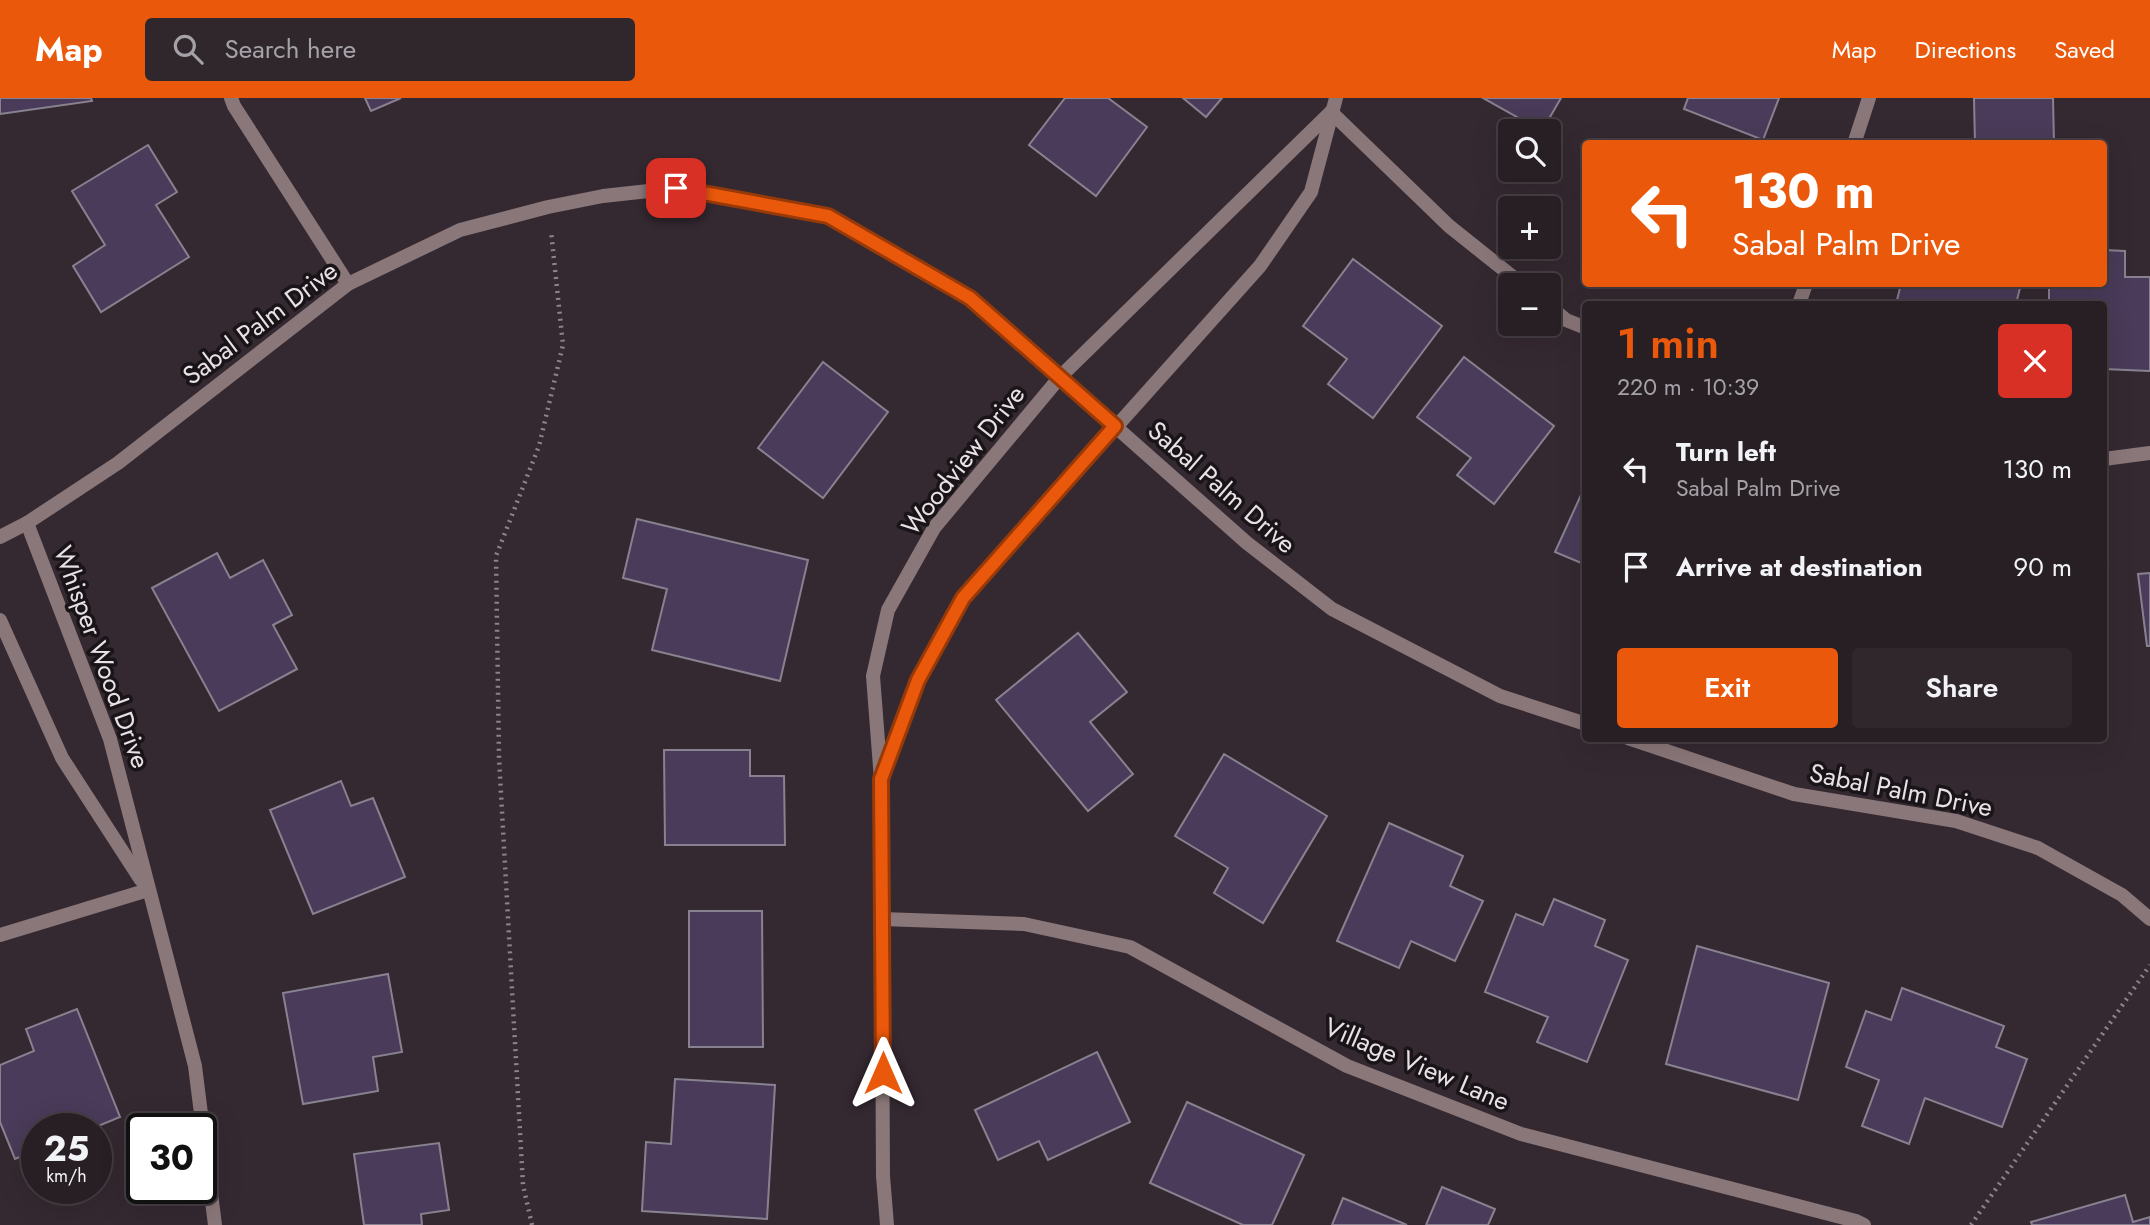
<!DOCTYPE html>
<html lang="en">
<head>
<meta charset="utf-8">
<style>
	:root { --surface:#281f25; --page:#30272d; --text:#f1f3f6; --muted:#a5a2a7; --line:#443d42; --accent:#ea580c }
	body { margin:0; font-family:Jost,sans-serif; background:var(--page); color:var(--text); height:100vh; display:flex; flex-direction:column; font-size:26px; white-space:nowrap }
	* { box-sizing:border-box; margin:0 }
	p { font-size:23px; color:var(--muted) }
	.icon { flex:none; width:38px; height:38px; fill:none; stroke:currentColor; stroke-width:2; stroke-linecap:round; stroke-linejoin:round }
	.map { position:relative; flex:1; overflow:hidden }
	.sheet { position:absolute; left:1582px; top:203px; width:525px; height:441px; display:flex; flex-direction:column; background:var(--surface); border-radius:7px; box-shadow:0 7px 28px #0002,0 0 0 2px var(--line) }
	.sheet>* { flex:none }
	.banner { position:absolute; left:1582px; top:42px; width:525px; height:147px; border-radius:7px; box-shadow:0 7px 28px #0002,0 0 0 2px var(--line); background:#ea580c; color:#fff; overflow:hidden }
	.buttons { position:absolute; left:1498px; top:21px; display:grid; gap:14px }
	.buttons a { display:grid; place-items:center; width:63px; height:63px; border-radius:7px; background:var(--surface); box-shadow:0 7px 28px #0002,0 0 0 2px var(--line); font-size:35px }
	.speed { position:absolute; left:21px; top:1015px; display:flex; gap:14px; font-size:35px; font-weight:700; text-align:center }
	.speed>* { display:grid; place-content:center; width:91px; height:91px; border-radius:50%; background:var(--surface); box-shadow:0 7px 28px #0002,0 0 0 2px var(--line); line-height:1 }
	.speed small { font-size:18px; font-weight:400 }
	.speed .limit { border:4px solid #111; border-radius:10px; background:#fff; color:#111 }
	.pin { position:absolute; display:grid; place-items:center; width:60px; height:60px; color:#fff; margin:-30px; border-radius:14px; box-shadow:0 4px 10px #0006 }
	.me { position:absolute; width:77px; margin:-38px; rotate:0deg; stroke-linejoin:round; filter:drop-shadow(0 0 5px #0008) }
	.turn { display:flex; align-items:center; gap:24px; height:147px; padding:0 35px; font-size:32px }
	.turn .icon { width:91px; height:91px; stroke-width:2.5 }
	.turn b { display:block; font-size:49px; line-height:60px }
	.round { display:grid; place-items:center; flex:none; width:74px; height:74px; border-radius:7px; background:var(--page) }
	.head { display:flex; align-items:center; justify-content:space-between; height:119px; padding:0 35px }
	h1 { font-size:42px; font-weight:600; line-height:52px; color:var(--accent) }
	.button { display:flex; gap:14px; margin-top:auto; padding:14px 35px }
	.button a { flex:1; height:80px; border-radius:7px; background:var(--accent); color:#fff; font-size:28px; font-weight:600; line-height:80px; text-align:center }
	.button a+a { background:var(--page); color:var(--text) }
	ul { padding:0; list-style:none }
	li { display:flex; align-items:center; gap:21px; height:98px; padding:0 35px }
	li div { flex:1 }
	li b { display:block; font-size:26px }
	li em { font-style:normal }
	header { display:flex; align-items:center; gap:42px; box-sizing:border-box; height:98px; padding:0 35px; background:var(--accent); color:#fff }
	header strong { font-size:33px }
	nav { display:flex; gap:38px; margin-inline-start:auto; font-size:24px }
	.search { width:490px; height:63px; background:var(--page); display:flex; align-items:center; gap:18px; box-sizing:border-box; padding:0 24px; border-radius:7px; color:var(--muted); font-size:26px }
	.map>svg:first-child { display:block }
	.building { fill:#493b59; stroke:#888290; stroke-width:2 }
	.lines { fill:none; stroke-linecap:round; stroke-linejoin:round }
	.path { stroke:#8d838a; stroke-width:4.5; stroke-dasharray:2 5; stroke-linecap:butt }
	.minor { stroke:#8a7779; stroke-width:14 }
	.tertiary { stroke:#8a7779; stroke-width:14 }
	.route-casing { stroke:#983908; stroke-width:18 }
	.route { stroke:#ea580c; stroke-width:12 }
	.labels { text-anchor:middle; stroke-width:7; stroke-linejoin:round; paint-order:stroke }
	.street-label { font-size:26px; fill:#e9e1e6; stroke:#191417 }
</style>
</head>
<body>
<header>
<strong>Map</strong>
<div class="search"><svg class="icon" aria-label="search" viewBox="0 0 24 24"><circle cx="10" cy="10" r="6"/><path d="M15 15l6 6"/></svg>Search here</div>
<nav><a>Map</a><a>Directions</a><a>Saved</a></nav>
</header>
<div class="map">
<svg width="2150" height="1127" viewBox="0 0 2150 1127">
	<rect width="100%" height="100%" fill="#352931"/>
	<!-- building -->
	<g class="building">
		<polygon points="0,0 91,0 92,3 0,16"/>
		<polygon points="365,0 401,0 371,13"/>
		<polygon points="1065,0 1108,0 1147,29 1096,98 1029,47"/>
		<polygon points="1183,0 1222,0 1206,19"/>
		<polygon points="1483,0 1561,0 1542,33"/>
		<polygon points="1688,0 1779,0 1763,42 1684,11"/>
		<polygon points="1974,0 2053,0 2054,46 1975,46"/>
		<polygon points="148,47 177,94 156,107 189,159 101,214 73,168 105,147 72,93"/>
		<polygon points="2104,152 2125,153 2125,179 2150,179 2150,273 2104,271 2104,206 2049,206 2049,186 2104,186"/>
		<polygon points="1353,161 1442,228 1373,320 1328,286 1347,261 1303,228"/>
		<polygon points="1901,186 2021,186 2016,206 1896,206"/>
		<polygon points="1464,259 1554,328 1494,406 1457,377 1471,360 1417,319"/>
		<polygon points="823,264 888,314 823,400 758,350"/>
		<polygon points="1586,386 1586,467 1555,454"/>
		<polygon points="637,421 808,462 780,583 652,552 667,491 623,480"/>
		<polygon points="217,455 230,480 263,462 292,517 273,527 297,571 219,613 152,490"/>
		<polygon points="2104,463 2108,463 2104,508"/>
		<polygon points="2150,475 2150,548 2147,548 2138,476"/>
		<polygon points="1078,535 1127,594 1090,624 1133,676 1088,713 996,602"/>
		<polygon points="664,652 750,652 750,678 784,678 785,747 665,747"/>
		<polygon points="1224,656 1327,718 1263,825 1214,795 1228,770 1175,738"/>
		<polygon points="341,683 351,708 373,700 405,779 313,816 270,712"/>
		<polygon points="1389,725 1463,758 1450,788 1483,803 1455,863 1411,843 1399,870 1337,843"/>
		<polygon points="1554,801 1605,822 1595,848 1628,862 1587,964 1537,944 1548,919 1485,894 1516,816 1543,827"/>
		<polygon points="689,813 762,813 763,949 689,949"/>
		<polygon points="1697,848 1829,885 1798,1002 1666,966"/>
		<polygon points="388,876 402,954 373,959 378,993 303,1006 283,895"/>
		<polygon points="1902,890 2004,928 1996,949 2027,961 2002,1029 1925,1000 1909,1046 1862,1028 1879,982 1846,969 1866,913 1891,922"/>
		<polygon points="77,911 120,1019 91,1031 37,1031 37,1052 15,1061 0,1024 0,967 34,953 26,931"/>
		<polygon points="1097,954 1130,1024 1048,1062 1039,1043 998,1062 975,1012"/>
		<polygon points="675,981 775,987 767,1121 642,1113 646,1044 671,1046"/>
		<polygon points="1187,1004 1304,1057 1272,1127 1243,1127 1150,1085"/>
		<polygon points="439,1045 449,1112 421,1116 422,1127 364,1127 354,1056"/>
		<polygon points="1442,1089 1495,1111 1488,1127 1426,1127"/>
		<polygon points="2125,1097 2133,1124 2150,1119 2150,1127 2032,1127 2031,1124"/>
		<polygon points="1343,1100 1407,1127 1332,1127"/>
	</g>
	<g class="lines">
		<!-- path -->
		<g class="path">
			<polyline points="532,1127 523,1087 499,660 496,458 539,348 563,247 551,133"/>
			<polyline points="1971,1127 2150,867"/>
		</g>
		<!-- minor -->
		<g class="minor">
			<polyline points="231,0 234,8 348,186"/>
			<polyline points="1331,14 1449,128 1523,187"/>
			<polyline points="1854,46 1869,0"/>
			<polyline points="1799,206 1806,186"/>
			<polyline points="1549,208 1566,222 1586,230"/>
			<polyline points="2104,361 2150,355"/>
			<polyline points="27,425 110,641 195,968 215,1127"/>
			<polyline points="0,522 62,660 141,782"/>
			<polyline points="882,678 918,582 963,500 1260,168 1311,94 1336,0"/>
			<polyline points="882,821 1024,826 1130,849 1347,968 1521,1036 1856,1123 1864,1127"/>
			<polyline points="0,837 148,792"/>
			<polyline points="887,1127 883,1078 881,682 873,578 888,512 934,430 1060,279 1331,14"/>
		</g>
		<!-- tertiary -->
		<g class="tertiary">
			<polyline points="0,439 27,425 118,365 348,186 460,132 548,109 603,98 676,90 828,118 970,200 1247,445 1332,511 1500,598 1586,626"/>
			<polyline points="1628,640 1794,696 1956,723 2038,750 2122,797 2150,821"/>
		</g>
	</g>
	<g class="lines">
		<!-- route casing -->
		<g class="route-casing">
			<polyline id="route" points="676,90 828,118 970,200 1115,328 963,500 918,582 881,681 883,975"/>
		</g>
		<!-- route -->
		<use href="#route" class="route"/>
	</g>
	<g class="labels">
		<!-- street labels -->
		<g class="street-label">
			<text transform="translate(260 225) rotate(-37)" y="9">Sabal Palm Drive</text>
			<text transform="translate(963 362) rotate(-52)" y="9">Woodview Drive</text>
			<text transform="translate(1222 389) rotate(41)" y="9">Sabal Palm Drive</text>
			<text transform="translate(102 559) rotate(70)" y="9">Whisper Wood Drive</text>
			<text transform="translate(1901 692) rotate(11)" y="9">Sabal Palm Drive</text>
			<text transform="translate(1417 966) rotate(23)" y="9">Village View Lane</text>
		</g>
	</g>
</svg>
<div class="buttons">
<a><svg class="icon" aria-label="search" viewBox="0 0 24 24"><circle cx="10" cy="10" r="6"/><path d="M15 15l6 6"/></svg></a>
<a>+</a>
<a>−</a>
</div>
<div class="speed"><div>25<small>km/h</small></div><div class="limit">30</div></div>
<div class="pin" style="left:676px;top:90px;background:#d93025"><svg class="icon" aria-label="arrive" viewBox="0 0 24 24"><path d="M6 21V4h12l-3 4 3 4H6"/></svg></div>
<svg class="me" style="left:883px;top:975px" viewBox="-20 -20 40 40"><path d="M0-17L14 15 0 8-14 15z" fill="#ea580c" stroke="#fff" stroke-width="4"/></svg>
<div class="banner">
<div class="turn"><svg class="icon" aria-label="left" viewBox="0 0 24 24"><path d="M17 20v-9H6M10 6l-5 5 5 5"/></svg><div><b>130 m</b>Sabal Palm Drive</div></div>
</div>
<section class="sheet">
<div class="head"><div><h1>1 min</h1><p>220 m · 10:39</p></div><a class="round" style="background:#d93025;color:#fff"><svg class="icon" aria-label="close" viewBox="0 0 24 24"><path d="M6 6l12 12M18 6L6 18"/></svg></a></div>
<ul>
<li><svg class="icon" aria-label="left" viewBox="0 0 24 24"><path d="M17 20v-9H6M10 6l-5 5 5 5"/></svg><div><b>Turn left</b><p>Sabal Palm Drive</p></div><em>130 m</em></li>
<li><svg class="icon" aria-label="arrive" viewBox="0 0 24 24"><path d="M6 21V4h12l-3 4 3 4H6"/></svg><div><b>Arrive at destination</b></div><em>90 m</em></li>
</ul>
<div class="button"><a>Exit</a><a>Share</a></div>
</section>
</div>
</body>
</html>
